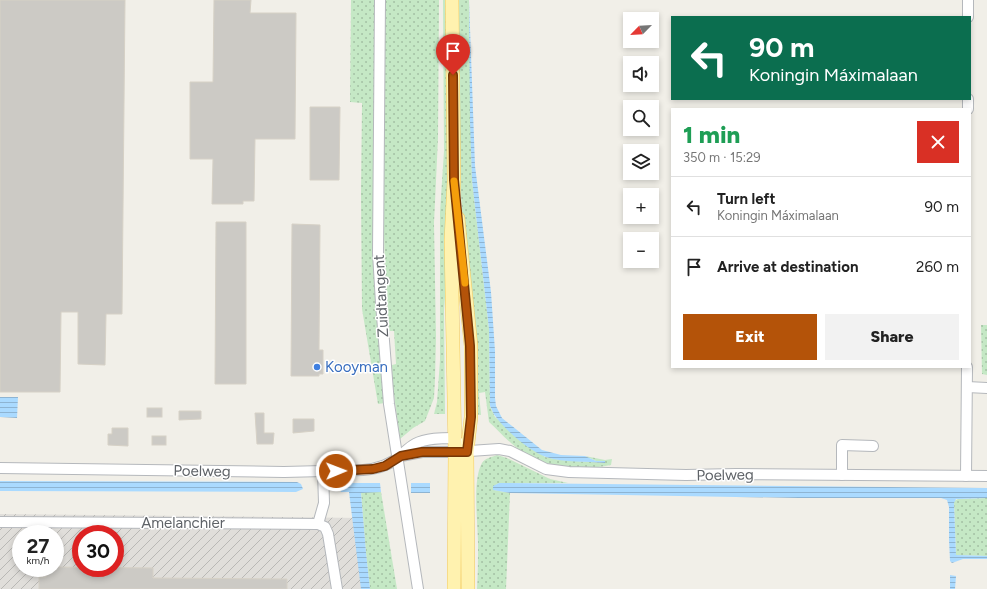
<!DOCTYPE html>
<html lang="en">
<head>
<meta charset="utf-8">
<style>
	:root { --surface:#fff; --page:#f2f2f2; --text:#222; --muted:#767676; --line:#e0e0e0; --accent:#b45309 }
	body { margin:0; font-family:Figtree,sans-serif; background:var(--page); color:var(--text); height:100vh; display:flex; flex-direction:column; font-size:15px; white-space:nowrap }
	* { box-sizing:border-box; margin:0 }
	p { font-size:13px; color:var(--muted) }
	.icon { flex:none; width:22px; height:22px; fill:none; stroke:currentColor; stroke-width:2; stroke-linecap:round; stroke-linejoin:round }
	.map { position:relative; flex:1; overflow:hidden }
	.panel { position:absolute; left:671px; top:108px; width:300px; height:260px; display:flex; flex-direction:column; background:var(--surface); border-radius:0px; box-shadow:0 2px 6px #0003 }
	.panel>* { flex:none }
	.banner { position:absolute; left:671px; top:16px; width:300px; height:84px; border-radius:0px; box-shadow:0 2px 6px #0003; background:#0b6e4f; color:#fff; overflow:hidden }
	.needle { width:26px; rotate:246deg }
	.fabs { position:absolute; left:623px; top:12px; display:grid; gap:8px }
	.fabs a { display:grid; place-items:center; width:36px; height:36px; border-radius:0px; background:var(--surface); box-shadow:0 2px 6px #0003; font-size:20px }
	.speed { position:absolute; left:12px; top:525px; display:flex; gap:8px; font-size:20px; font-weight:700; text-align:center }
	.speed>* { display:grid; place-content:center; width:52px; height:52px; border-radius:50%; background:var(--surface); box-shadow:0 2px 6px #0003; line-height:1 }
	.speed small { font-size:10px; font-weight:400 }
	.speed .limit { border:6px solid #d22; background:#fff; color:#111 }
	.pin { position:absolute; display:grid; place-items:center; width:34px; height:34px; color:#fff; margin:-41px -17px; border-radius:50% 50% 50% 0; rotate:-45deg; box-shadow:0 0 4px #0007 }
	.pin .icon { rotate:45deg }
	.me { position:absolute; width:44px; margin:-22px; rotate:89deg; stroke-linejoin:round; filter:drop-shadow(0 0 3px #0008) }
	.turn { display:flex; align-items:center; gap:14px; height:84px; padding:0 12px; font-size:18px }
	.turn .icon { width:52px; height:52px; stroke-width:2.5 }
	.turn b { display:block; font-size:28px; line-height:34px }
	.round { display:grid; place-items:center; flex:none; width:42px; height:42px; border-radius:0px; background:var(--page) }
	.summary { display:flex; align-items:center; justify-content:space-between; height:68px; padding:0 12px }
	h1 { font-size:24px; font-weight:800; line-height:30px; color:#1e9e55 }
	.cta { display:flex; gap:8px; margin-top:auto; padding:8px 12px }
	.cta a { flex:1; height:46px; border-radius:0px; background:var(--accent); color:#fff; font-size:16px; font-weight:800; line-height:46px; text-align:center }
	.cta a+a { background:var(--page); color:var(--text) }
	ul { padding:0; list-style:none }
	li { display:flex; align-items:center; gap:12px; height:60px; padding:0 12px; border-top:1px solid var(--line) }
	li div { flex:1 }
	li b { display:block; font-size:15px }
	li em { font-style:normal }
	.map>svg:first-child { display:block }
	.industrial { fill:url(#industrial-furrows); fill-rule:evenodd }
	.grass { fill:url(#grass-dots) }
	.water { fill:url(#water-rules) }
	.building { fill:#cccac5; stroke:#d6d1c6 }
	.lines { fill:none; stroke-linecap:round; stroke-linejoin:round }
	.minor-casing { stroke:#b5b8bc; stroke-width:12 }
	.major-casing { stroke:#f2c960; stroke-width:14 }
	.minor { stroke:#fff; stroke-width:10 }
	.major { stroke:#fff2af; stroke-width:13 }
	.route-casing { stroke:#753606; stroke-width:10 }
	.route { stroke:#b45309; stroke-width:7 }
	.slow { stroke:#f59e0b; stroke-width:7 }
	.shop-dot { fill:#3f7fe0; stroke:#fff; stroke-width:1.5 }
	.labels { text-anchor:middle; stroke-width:3; stroke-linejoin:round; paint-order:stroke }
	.street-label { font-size:15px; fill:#5f6368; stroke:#fff }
	.shop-label { font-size:15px; fill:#366cbe; stroke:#fff; text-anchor:start }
</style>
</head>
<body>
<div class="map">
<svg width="987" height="589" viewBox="0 0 987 589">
	<defs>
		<pattern id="industrial-furrows" width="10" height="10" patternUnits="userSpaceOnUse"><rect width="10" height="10" fill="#e0deda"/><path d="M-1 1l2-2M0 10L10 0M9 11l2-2" fill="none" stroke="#b9b8b5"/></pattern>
		<pattern id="grass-dots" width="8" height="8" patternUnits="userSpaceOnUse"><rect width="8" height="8" fill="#c5e8c5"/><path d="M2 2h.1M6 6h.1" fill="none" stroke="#a3c0a4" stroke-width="1.8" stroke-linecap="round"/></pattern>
		<pattern id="water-rules" width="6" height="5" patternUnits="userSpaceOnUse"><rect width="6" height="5" fill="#aadaff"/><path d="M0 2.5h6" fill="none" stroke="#8eb4d2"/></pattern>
	</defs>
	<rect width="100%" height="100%" fill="#f1efe8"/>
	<!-- industrial -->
	<path class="industrial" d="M0 514 363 518 369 589H0ZM21 534H55V568H21ZM81 534H115V568H81Z"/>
	<!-- grass -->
	<g class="grass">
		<polygon points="351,0 375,0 373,220 375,282 385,403 378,404 362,309 361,194 362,103 350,102"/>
		<path d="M384 0H439L438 138 434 223 436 337 435 379 434 398 425 421 413 428 400 439 392 380V365L396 364 394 331H389C380 221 384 110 384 0Z"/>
		<polygon points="443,0 446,0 448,254 444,311 445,414 434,414 437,402 440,360 440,212 444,151"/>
		<path d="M457 0H469L472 180 489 329 490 406 495 417 545 457 561 460 605 463V461H596L585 456 605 460 612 459 611 465C582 471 549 469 524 453 511 445 500 432 489 422L485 392 479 393 481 415 473 414 465 249 459 170Z"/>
		<polygon points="981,325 987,325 987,375 982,374"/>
		<path d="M497 455 507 458 550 479 568 483H499L494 486V490L510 493 506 589H477C478 574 478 558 478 543 478 523 472 480 482 463 485 458 492 457 497 455Z"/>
		<polygon points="361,492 381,492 397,589 370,589 366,553"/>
		<polygon points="987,498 987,556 956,555 954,501 958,499"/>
	</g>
	<!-- water -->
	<g class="water">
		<path d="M469 0 475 166 491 292 495 351V398L496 406 502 418 542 450 561 455 585 456 596 461H605V463C586 461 565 463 546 457 531 452 505 430 496 417 493 414 492 409 490 406L489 329 472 180 470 121Z"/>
		<polygon points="0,397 18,397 17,418 0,417"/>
		<polygon points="0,481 297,482 301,484 303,489 296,492 0,491"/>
		<polygon points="342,483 380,483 381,492 361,493 366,553 370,589 361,589 349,492 341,492 339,488"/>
		<rect x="411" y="483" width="19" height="10"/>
		<polygon points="499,483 987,488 987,498 958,499 956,499 954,503 956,555 987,556 987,559 963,559 952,563 950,561 949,540 949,507 947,500 941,498 799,498 510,493 493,490 493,486"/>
		<polygon points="950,575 956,576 955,589 950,589"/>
	</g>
	<!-- building -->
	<g class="building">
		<polygon points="0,0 125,0 122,314 106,314 105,365 78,364 78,312 61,312 60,392 0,392"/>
		<polygon points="214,0 251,0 250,13 296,13 295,139 255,139 254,201 243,201 243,204 212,204 213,159 190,159 190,82 213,82"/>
		<polygon points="310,107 340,107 339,180 310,180"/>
		<polygon points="216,222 246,222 246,384 215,384"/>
		<polygon points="292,224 320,225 319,350 323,350 323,374 319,374 319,376 291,376"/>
		<rect x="147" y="408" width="15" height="9"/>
		<polygon points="179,411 201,411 201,419 179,420"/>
		<polygon points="255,413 264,413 264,433 274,433 273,444 257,444"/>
		<polygon points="293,419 314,419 314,431 293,433"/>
		<polygon points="112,428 128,428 128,446 108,445 108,434 112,434"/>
		<rect x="152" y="436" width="14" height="9"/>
		<polygon points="55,567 153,568 153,578 287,579 287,589 39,589 39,577 46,577 46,568"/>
	</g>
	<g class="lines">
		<!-- minor casing -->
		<g class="minor-casing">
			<g id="minor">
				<polyline points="380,0 378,253 381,303 389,404 418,589"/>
				<polyline points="968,17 968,0"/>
				<polyline points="968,109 968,99"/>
				<polyline points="967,387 987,388"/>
				<polyline points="401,456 422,452 455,452 499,449 510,451 546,469 569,472 686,475 736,474 987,476"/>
				<path d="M0 468 284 472 363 470C376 469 390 465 400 456 405 452 409 447 415 444 426 438 442 438 454 438L459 443"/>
				<polyline points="842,475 842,445 873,446"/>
				<polyline points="966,476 967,367"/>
				<polyline points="0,522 318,524 325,527 328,534 337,589"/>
				<polyline points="318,524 324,503 323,471"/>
			</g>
		</g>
		<!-- major casing -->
		<g class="major-casing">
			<g id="major">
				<polyline points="452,0 454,181 451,240 455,452 454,589"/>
				<polyline points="458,218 471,346 471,417 467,452 468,589"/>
			</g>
		</g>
		<!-- minor -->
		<use href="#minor" class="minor"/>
		<!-- major -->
		<use href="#major" class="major"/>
	</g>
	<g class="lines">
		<!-- route casing -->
		<g class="route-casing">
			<polyline id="route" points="336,471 373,469 385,466 401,456 422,452 467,452 471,417 470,346 454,180 453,75"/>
		</g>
		<!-- route -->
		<use href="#route" class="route"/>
		<!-- slow -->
		<polyline class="slow" points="454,181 465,283"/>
	</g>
	<!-- markers -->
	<circle class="shop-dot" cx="317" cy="367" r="4"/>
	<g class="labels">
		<!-- street labels -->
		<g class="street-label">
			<text transform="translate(381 296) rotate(-93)" y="5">Zuidtangent</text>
			<text transform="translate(202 471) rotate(1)" y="5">Poelweg</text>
			<text transform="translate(725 475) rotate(-1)" y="5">Poelweg</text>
			<text x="183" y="528">Amelanchier</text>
		</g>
		<!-- shop labels -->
		<g class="shop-label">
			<text x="325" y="372">Kooyman</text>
		</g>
	</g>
</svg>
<div class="fabs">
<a><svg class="needle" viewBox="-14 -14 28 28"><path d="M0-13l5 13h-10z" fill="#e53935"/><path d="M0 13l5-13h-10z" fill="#767676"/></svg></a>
<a><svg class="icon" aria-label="sound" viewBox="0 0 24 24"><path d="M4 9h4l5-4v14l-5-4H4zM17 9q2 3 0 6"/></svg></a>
<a><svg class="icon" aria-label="search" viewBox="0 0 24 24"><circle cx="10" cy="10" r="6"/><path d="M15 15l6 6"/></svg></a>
<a><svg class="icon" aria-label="layers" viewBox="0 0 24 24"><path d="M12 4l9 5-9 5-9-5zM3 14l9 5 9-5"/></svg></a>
<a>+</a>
<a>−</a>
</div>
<div class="speed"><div>27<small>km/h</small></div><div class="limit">30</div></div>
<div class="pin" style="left:453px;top:75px;background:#d93025"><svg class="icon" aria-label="arrive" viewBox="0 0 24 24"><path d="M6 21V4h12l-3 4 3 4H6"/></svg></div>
<svg class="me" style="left:336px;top:471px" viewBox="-20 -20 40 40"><circle r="17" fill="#b45309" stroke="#fff" stroke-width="3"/><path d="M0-11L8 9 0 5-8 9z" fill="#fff"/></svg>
<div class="banner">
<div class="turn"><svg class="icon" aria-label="left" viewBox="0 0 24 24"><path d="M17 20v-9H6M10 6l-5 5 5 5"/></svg><div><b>90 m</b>Koningin Máximalaan</div></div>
</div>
<section class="panel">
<div class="summary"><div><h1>1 min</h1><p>350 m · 15:29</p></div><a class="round" style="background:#d93025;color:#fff"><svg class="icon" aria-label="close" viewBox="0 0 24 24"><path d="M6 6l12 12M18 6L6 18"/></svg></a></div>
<ul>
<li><svg class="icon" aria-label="left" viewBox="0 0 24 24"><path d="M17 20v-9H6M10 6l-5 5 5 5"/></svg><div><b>Turn left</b><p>Koningin Máximalaan</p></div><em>90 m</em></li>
<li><svg class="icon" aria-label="arrive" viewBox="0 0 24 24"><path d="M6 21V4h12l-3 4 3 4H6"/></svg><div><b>Arrive at destination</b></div><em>260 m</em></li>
</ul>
<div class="cta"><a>Exit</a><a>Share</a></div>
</section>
</div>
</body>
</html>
